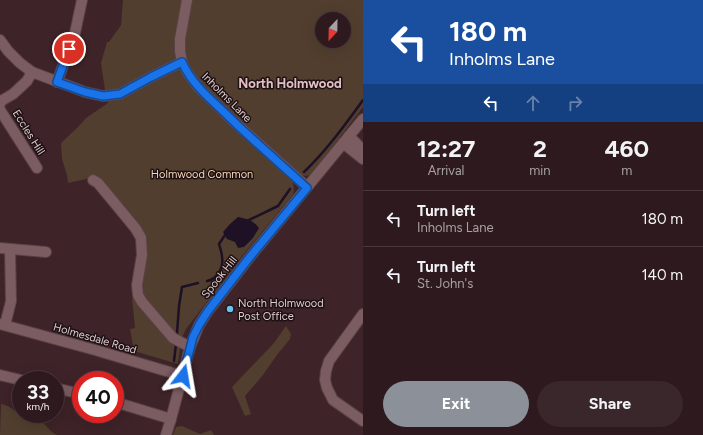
<!DOCTYPE html>
<html lang="en">
<head>
<meta charset="utf-8">
<style>
	:root { --surface:#2e1a1e; --page:#3a272b; --text:#f1f3f6; --muted:#a7a1a4; --line:#49383c; --accent:#8c9099 }
	body { margin:0; font-family:Figtree,sans-serif; background:var(--page); color:var(--text); height:100vh; display:flex; flex-direction:column; font-size:15px; white-space:nowrap }
	* { box-sizing:border-box; margin:0 }
	p { font-size:13px; color:var(--muted) }
	.icon { flex:none; width:22px; height:22px; fill:none; stroke:currentColor; stroke-width:2; stroke-linecap:round; stroke-linejoin:round }
	.map { position:relative; flex:1; overflow:hidden }
	.drawer { display:flex; flex-direction:column; background:var(--surface); width:340px }
	.drawer>* { flex:none }
	.banner { background:#1a4fa0; color:#fff; overflow:hidden }
	.needle { width:26px; rotate:202deg }
	.buttons { position:absolute; left:315px; top:12px; display:grid; gap:8px }
	.buttons a { display:grid; place-items:center; width:36px; height:36px; border-radius:50%; background:var(--surface); box-shadow:0 4px 16px #0002,0 0 0 1px var(--line); font-size:20px }
	.speed { position:absolute; left:12px; top:371px; display:flex; gap:8px; font-size:20px; font-weight:700; text-align:center }
	.speed>* { display:grid; place-content:center; width:52px; height:52px; border-radius:50%; background:var(--surface); box-shadow:0 4px 16px #0002,0 0 0 1px var(--line); line-height:1 }
	.speed small { font-size:10px; font-weight:400 }
	.speed .limit { border:6px solid #d22; background:#fff; color:#111 }
	.pin { position:absolute; display:grid; place-items:center; width:34px; height:34px; color:#fff; margin:-17px; border:2px solid #fff; border-radius:50%; box-shadow:0 1px 4px #0007 }
	.me { position:absolute; width:44px; margin:-22px; rotate:14deg; stroke-linejoin:round; filter:drop-shadow(0 0 3px #0008) }
	.turn { display:flex; align-items:center; gap:14px; height:84px; padding:0 20px; font-size:18px }
	.turn .icon { width:52px; height:52px; stroke-width:2.5 }
	.turn b { display:block; font-size:28px; line-height:34px }
	.lanes { display:flex; align-items:center; height:38px; padding:0 20px; background:#0003; justify-content:center; gap:20px; direction:ltr }
	.lanes .off { opacity:.35 }
	.eta { display:flex; justify-content:space-evenly; align-items:center; height:68px; text-align:center }
	.eta b { font-size:24px; font-weight:700; line-height:28px }
	.cta { display:flex; gap:8px; margin-top:auto; padding:8px 20px }
	.cta a { flex:1; height:46px; border-radius:24px; background:var(--accent); color:#fff; font-size:16px; font-weight:700; line-height:46px; text-align:center }
	.cta a+a { background:var(--page); color:var(--text) }
	ul { padding:0; list-style:none }
	li { display:flex; align-items:center; gap:12px; height:56px; padding:0 20px; border-top:1px solid var(--line) }
	li div { flex:1 }
	li b { display:block; font-size:15px }
	li em { font-style:normal }
	main { display:flex; flex:1; min-height:0 }
	.map>svg:first-child { display:block }
	.green { fill:#513e2e; fill-rule:evenodd }
	.water { fill:#1e1125 }
	.lines { fill:none; stroke-linecap:round; stroke-linejoin:round }
	.stream { stroke:#1e1125; stroke-width:2.5 }
	.minor-casing { stroke:#584246; stroke-width:12 }
	.minor { stroke:#7b5c61; stroke-width:10 }
	.route-casing { stroke:#114b97; stroke-width:10 }
	.route { stroke:#1a73e8; stroke-width:7 }
	.poi-dot { fill:#66c4ef; stroke:#1d1113; stroke-width:1.5 }
	.labels { text-anchor:middle; stroke-width:3; stroke-linejoin:round; paint-order:stroke }
	.street-label { font-size:11px; fill:#dfcdd0; stroke:#1d1113 }
	.park-label { font-size:11px; fill:#f9d5b5; stroke:#1d1113 }
	.poi-label { font-size:11px; fill:#dfcdd0; stroke:#1d1113; text-anchor:start }
	.quarter-label { font-size:13px; font-weight:bold; fill:#e3bfc4; stroke:#1d1113 }
</style>
</head>
<body>
<main>
<div class="map">
<svg width="363" height="435" viewBox="0 0 363 435">
	<rect width="100%" height="100%" fill="#3e2328"/>
	<!-- green -->
	<g class="green">
		<path d="M123 0H363V107L311 175 305 176 297 174 292 180C294 186 295 191 292 196L242 256 186 329 181 340 178 364 134 351 130 329 135 328 132 298 142 294 141 285 145 238 90 177 86 179 68 183 67 175 62 159 61 143 78 127 86 118 108 103 105 90 101 63 107 42H109L121 25ZM322 19H344V41H322Z"/>
		<polygon points="286,326 291,334 290,339 277,355 263,375 245,396 251,414 245,416 232,387 274,343"/>
		<path d="M1 404C11 406 12 410 20 414 27 416 37 417 43 423 48 427 50 432 57 435H0Z"/>
		<polygon points="182,426 200,434 211,430 214,435 173,435 176,427"/>
	</g>
	<!-- water -->
	<path class="water" d="M238 217C247 219 253 220 259 228L253 238 244 247 238 248 235 242 227 239 223 232 230 224Z"/>
	<g class="lines">
		<!-- stream -->
		<g class="stream">
			<path d="M304 172C326 151 345 125 363 100"/>
			<polyline points="247,221 278,206 290,189"/>
			<path d="M207 281C218 279 224 267 222 257 222 252 220 248 219 244L227 232"/>
			<polyline points="177,333 179,306 182,287 198,283"/>
			<polyline points="174,361 176,344"/>
		</g>
		<!-- minor casing -->
		<g class="minor-casing">
			<g id="minor">
				<polyline points="187,0 180,39 180,51 182,62 187,72 198,87 232,120 307,187"/>
				<polyline points="0,40 8,51 20,63 32,72 85,92 103,96 120,94 151,77 182,62"/>
				<polyline points="57,82 75,33 82,0"/>
				<polyline points="0,104 1,101 13,94 27,81 32,72"/>
				<polyline points="0,110 37,168"/>
				<polyline points="349,136 363,150"/>
				<polyline points="343,143 363,159"/>
				<polyline points="93,180 98,183 136,229 141,238 142,255 137,285 138,295 142,302 173,338 190,347"/>
				<polyline points="0,248 46,252"/>
				<polyline points="363,314 329,361 326,371 325,380 327,388 333,400 363,421"/>
				<polyline points="0,324 95,350 183,376"/>
				<polyline points="5,325 11,301 10,249"/>
				<polyline points="0,375 21,380"/>
				<polyline points="55,388 81,394"/>
				<polyline points="115,402 171,419"/>
				<polyline points="166,435 171,419 190,347 199,325 208,311 249,258 363,119"/>
			</g>
		</g>
		<!-- minor -->
		<use href="#minor" class="minor"/>
	</g>
	<g class="lines">
		<!-- route casing -->
		<g class="route-casing">
			<path id="route" d="M69 49 57 82 85 92 103 96 120 94 151 77 182 62C192 84 208 97 225 113 251 139 280 163 307 188L249 258 208 311 199 325 193 337 183 376"/>
		</g>
		<!-- route -->
		<use href="#route" class="route"/>
	</g>
	<!-- markers -->
	<circle class="poi-dot" cx="230" cy="309" r="4"/>
	<g class="labels">
		<!-- street labels -->
		<g class="street-label">
			<text transform="translate(227 97) rotate(45)" y="4">Inholms Lane</text>
			<text transform="translate(29 132) rotate(58)" y="4">Eccles Hill</text>
			<text transform="translate(219 277) rotate(-52)" y="4">Spook Hill</text>
			<text transform="translate(95 338) rotate(16)" y="4">Holmesdale Road</text>
		</g>
		<!-- park labels -->
		<g class="park-label">
			<text x="202" y="178">Holmwood Common</text>
		</g>
		<!-- poi labels -->
		<g class="poi-label">
			<text x="238" y="307">North Holmwood<tspan x="238" dy="13">Post Office</tspan></text>
		</g>
		<!-- quarter labels -->
		<g class="quarter-label">
			<text x="290" y="88">North Holmwood</text>
		</g>
	</g>
</svg>
<div class="buttons">
<a><svg class="needle" viewBox="-14 -14 28 28"><path d="M0-13l5 13h-10z" fill="#e53935"/><path d="M0 13l5-13h-10z" fill="#a7a1a4"/></svg></a>
</div>
<div class="speed"><div>33<small>km/h</small></div><div class="limit">40</div></div>
<div class="pin" style="left:69px;top:49px;background:#d93025"><svg class="icon" aria-label="arrive" viewBox="0 0 24 24"><path d="M6 21V4h12l-3 4 3 4H6"/></svg></div>
<svg class="me" style="left:183px;top:376px" viewBox="-20 -20 40 40"><path d="M0-17L14 15 0 8-14 15z" fill="#1a73e8" stroke="#fff" stroke-width="4"/></svg>
</div>
<section class="drawer">
<div class="banner">
<div class="turn"><svg class="icon" aria-label="left" viewBox="0 0 24 24"><path d="M17 20v-9H6M10 6l-5 5 5 5"/></svg><div><b>180 m</b>Inholms Lane</div></div>
<div class="lanes"><svg class="icon" aria-label="left" viewBox="0 0 24 24"><path d="M17 20v-9H6M10 6l-5 5 5 5"/></svg><svg class="icon off" aria-label="ahead" viewBox="0 0 24 24"><path d="M12 20V5M6 11l6-6 6 6"/></svg><svg class="icon off" aria-label="right" viewBox="0 0 24 24"><path d="M7 20v-9h11M14 6l5 5-5 5"/></svg></div>
</div>
<div class="eta">
<div><b>12:27</b><p>Arrival</p></div>
<div><b>2</b><p>min</p></div>
<div><b>460</b><p>m</p></div>
</div>
<ul>
<li><svg class="icon" aria-label="left" viewBox="0 0 24 24"><path d="M17 20v-9H6M10 6l-5 5 5 5"/></svg><div><b>Turn left</b><p>Inholms Lane</p></div><em>180 m</em></li>
<li><svg class="icon" aria-label="left" viewBox="0 0 24 24"><path d="M17 20v-9H6M10 6l-5 5 5 5"/></svg><div><b>Turn left</b><p>St. John's</p></div><em>140 m</em></li>
</ul>
<div class="cta"><a>Exit</a><a>Share</a></div>
</section>
</main>
</body>
</html>
